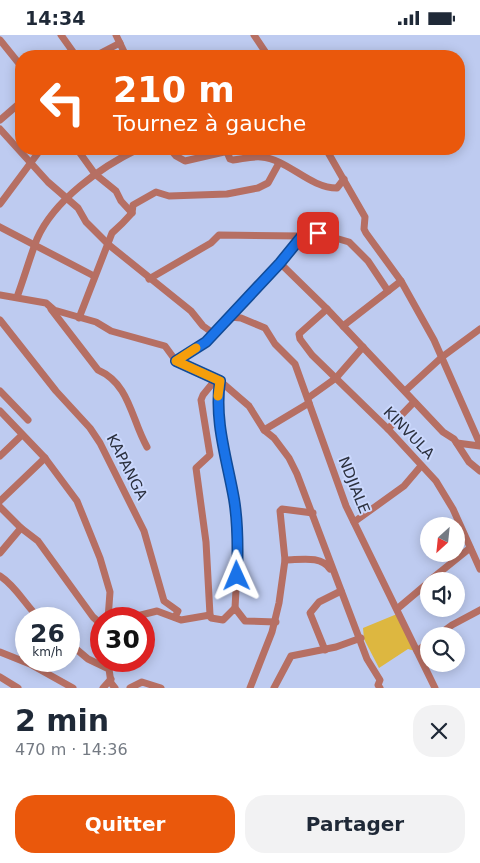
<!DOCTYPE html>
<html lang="fr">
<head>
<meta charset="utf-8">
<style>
	:root { --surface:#fff; --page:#f2f2f3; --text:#1f2937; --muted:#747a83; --accent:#ea580c }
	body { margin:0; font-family:"DejaVu Sans",sans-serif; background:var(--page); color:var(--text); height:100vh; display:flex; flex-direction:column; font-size:19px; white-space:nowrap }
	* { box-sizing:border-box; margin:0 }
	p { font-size:16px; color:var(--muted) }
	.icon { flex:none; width:28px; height:28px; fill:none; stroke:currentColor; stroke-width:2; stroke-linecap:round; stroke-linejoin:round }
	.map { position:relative; height:653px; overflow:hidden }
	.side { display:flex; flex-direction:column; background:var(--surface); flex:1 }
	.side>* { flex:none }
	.hud { position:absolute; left:15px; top:15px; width:450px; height:105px; border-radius:20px; box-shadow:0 2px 12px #0003; background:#ea580c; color:#fff; overflow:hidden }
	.needle { width:32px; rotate:207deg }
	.fabs { position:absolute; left:420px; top:482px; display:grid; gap:10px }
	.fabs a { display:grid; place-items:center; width:45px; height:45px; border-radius:50%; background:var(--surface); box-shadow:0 2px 12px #0003; font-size:25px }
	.speed { position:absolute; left:15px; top:572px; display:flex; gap:10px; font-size:25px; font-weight:700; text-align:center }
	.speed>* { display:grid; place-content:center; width:65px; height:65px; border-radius:50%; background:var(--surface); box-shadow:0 2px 12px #0003; line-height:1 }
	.speed small { font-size:12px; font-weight:400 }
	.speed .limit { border:8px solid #d22; background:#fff; color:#111 }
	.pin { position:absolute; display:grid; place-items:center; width:42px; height:42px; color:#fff; margin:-21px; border-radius:10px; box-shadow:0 2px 8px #0006 }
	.me { position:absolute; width:55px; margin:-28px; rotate:359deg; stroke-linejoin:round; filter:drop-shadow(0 0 4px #0008) }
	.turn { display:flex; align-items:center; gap:18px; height:105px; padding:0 15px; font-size:22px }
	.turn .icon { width:65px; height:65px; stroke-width:2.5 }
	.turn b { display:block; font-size:35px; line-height:42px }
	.round { display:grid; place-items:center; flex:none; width:52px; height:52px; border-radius:20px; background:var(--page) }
	.head { display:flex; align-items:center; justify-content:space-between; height:85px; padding:0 15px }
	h1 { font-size:30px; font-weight:700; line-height:38px }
	.button { display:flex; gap:10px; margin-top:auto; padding:10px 15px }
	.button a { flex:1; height:58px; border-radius:20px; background:var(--accent); color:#fff; font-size:20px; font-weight:700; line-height:58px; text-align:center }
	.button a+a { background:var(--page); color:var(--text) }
	.status { display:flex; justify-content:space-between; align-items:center; height:35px; padding:0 25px; background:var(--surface); direction:ltr }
	.status svg { height:14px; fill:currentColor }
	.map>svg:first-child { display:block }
	.green { fill:#ddb740 }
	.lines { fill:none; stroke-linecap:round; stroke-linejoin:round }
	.minor { stroke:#b66f63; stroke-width:7 }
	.route-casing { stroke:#114b97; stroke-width:12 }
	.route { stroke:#1a73e8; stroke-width:9 }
	.slow { stroke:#f59e0b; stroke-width:9 }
	.labels { text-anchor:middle; stroke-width:4; stroke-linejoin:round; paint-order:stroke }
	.street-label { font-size:15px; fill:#2b303e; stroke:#cbd8fd }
</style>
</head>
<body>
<div class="status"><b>14:34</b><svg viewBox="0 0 49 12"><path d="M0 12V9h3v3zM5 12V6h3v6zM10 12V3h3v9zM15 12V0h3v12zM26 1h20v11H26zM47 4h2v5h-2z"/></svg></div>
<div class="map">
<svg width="480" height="653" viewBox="0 0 480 653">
	<rect width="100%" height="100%" fill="#becbf0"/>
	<!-- green -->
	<polygon class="green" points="397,579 415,616 408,614 379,633 364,604 363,593"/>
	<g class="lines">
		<!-- minor -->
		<g class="minor">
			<polyline points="61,0 76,21"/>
			<polyline points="116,0 126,21"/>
			<polyline points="254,0 268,21"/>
			<polyline points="0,5 21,31"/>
			<polyline points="95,21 120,8"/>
			<polyline points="0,85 21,67"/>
			<polyline points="0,94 48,147 78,173 86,187 109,210 191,276 203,291 213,298"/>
			<polyline points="77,114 95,139 116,156 121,166 132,178"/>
			<path d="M170 114 176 121 185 126 224 117H227L230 124 233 125C242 124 253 121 261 122 288 124 309 153 337 153L344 144"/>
			<polyline points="326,114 365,182 364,194 366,198 401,246"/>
			<polyline points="0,169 41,114"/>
			<polyline points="0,192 94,241"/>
			<polyline points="280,228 327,274 443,397 454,404 469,427 480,436"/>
			<polyline points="149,244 211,208 219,200 302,201 318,198 349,207 368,226 388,256"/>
			<polyline points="0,260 46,268 54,275 96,287 111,296 165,311 176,326 220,346 249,371 264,395 274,403 289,423 297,439 367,624 380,645 378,650 380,653"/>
			<path d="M17 262C24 243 30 222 37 204 54 165 101 132 138 114"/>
			<path d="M51 274 98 335C130 349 131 384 147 412"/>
			<polyline points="327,274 299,299 300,304 312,320 388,394 436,446 453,474 480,534"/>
			<polyline points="230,282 241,283 265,293 275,309 295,329 346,471 435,653"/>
			<path d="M79 283 112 198C120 191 125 186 132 178L133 170 156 157 169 161 227 159 258 153 268 148 279 128"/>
			<polyline points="0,285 56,356 90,393 100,408 144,496 164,566 178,576 175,582"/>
			<polyline points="343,291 401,246 434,305 480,409"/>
			<polyline points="176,326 206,307 280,228 302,201"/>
			<path d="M220 346C213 388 229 425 234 466 239 501 237 538 235 573"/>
			<polyline points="0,356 28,385"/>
			<polyline points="405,356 442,322 480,294"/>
			<polyline points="308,363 336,343 363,312"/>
			<polyline points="0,376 45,423 77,466 100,523 110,557 108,584"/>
			<polyline points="388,394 414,367"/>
			<polyline points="264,395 309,368"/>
			<polyline points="457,408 480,411"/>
			<polyline points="0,421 22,400"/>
			<polyline points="0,466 45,423"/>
			<polyline points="0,472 21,493 38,506 93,582 101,589"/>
			<polyline points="354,487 404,451 421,431"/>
			<polyline points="0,518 21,493"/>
			<path d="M285 525C300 525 321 520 330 534"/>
			<path d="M0 541C16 551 26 571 40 584"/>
			<polyline points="429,546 470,513"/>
			<polyline points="397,574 429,547"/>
			<polyline points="210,580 206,507 196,433 210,420 201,365 203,360 216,344"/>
			<polyline points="125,584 157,576 181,585 210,580 211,583 223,585 235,573 245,586 276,587"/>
			<polyline points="437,601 452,590 480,575"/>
			<polyline points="69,608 88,624 109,634 111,648 115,653"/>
			<polyline points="325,615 310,578 319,567 341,556"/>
			<polyline points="417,616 429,607"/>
			<polyline points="0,617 30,629 73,653"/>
			<polyline points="0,642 18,653"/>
			<polyline points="103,653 111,644"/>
			<polyline points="130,653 142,647 161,653"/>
			<polyline points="250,653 272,597 279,568 285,525 280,476 282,474 313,478"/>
			<polyline points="274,653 291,621 336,612 361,603"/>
		</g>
	</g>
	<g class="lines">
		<!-- route casing -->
		<g class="route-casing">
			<path id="route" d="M237 541C238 516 238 488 234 464 227 424 214 386 220 346L176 326 206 307 280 228 302 201 318 198"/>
		</g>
		<!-- route -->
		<use href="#route" class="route"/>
		<!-- slow -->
		<polyline class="slow" points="196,313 176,326 220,346 218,361"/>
	</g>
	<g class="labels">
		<!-- street labels -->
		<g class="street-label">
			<text transform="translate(409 398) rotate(46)" y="5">KINVULA</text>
			<text transform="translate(127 432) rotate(63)" y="5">KAPANGA</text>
			<text transform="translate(354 450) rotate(68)" y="5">NDJIALE</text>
		</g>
	</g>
</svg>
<div class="fabs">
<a><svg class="needle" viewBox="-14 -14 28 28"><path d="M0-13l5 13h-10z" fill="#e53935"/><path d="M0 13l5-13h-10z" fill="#747a83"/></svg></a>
<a><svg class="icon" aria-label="sound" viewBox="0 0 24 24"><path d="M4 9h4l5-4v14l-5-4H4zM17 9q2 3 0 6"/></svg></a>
<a><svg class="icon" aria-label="search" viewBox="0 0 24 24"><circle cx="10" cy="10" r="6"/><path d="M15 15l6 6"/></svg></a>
</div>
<div class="speed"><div>26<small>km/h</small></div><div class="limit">30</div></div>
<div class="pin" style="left:318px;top:198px;background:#d93025"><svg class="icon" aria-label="arrive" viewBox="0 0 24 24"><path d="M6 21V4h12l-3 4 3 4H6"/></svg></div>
<svg class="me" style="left:237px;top:541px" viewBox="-20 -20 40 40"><path d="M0-17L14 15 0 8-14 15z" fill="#1a73e8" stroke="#fff" stroke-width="4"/></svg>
<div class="hud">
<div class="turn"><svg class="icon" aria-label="left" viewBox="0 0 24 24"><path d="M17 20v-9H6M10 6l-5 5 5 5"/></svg><div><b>210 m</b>Tournez à gauche</div></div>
</div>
</div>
<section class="side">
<div class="head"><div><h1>2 min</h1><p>470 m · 14:36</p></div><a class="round"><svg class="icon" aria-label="close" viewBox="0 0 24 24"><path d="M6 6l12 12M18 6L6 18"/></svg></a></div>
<div class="button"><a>Quitter</a><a>Partager</a></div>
</section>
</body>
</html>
